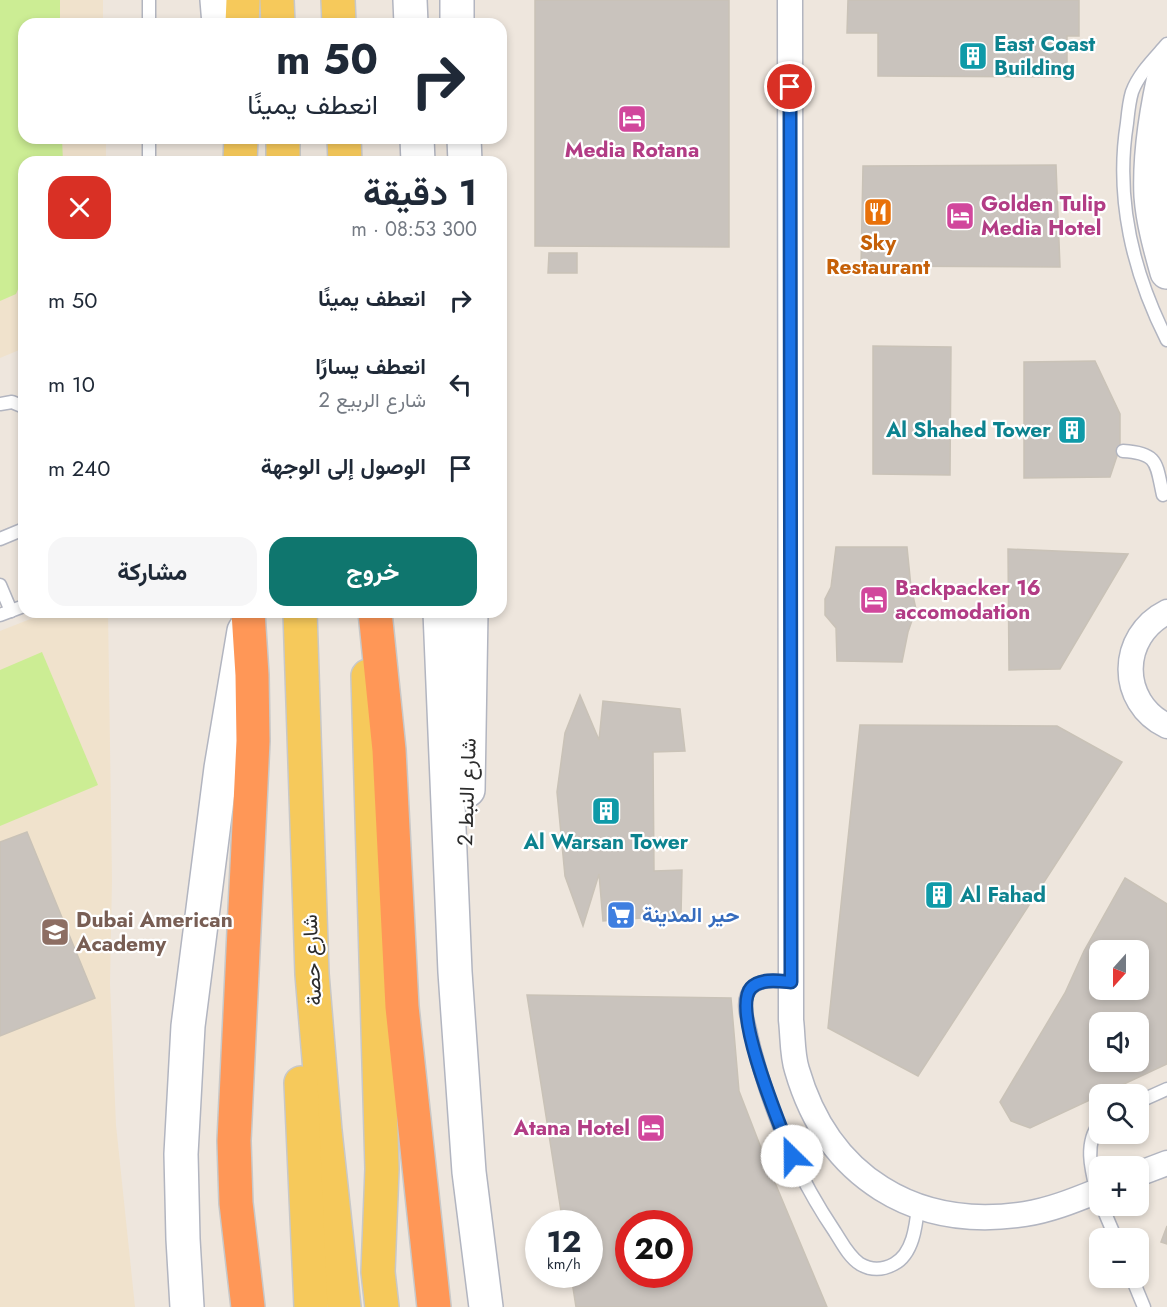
<!DOCTYPE html>
<html lang="ar">
<head>
<meta charset="utf-8">
<style>
	:root { --surface:#fff; --page:#f6f6f7; --text:#1f2937; --muted:#747a83; --accent:#0f766e }
	body { margin:0; font-family:Jost,Vazirmatn,sans-serif; background:var(--page); color:var(--text); direction:rtl; height:100vh; display:flex; flex-direction:column; font-size:22px; white-space:nowrap }
	* { box-sizing:border-box; margin:0 }
	p { font-size:20px; color:var(--muted) }
	.icon { flex:none; width:33px; height:33px; fill:none; stroke:currentColor; stroke-width:2; stroke-linecap:round; stroke-linejoin:round }
	.map { position:relative; flex:1; overflow:hidden; direction:ltr }
	.sheet { position:absolute; left:18px; top:156px; width:489px; height:462px; display:flex; flex-direction:column; background:var(--surface); border-radius:18px; box-shadow:0 3px 9px #0003; direction:rtl }
	.sheet>* { flex:none }
	.hud { position:absolute; left:18px; top:18px; width:489px; height:126px; border-radius:18px; box-shadow:0 3px 9px #0003; direction:rtl; background:#fff; color:var(--text); overflow:hidden }
	.needle { width:39px; rotate:201deg }
	.controls { position:absolute; left:1089px; top:940px; display:grid; gap:12px }
	.controls a { display:grid; place-items:center; width:60px; height:60px; border-radius:12px; background:var(--surface); box-shadow:0 3px 9px #0003; font-size:30px }
	.speed { position:absolute; left:525px; top:1210px; display:flex; gap:12px; font-size:30px; font-weight:700; text-align:center }
	.speed>* { display:grid; place-content:center; width:78px; height:78px; border-radius:50%; background:var(--surface); box-shadow:0 3px 9px #0003; line-height:1 }
	.speed small { font-size:15px; font-weight:400 }
	.speed .limit { border:9px solid #d22; background:#fff; color:#111 }
	.pin { position:absolute; display:grid; place-items:center; width:51px; height:51px; color:#fff; margin:-26px; border:3px solid #fff; border-radius:50%; box-shadow:0 2px 6px #0007 }
	.me { position:absolute; width:66px; margin:-33px; rotate:337deg; stroke-linejoin:round; filter:drop-shadow(0 0 4px #0008) }
	.turn { display:flex; align-items:center; gap:21px; height:126px; padding:0 30px; font-size:27px }
	.turn .icon { width:78px; height:78px; stroke-width:2.5 }
	.turn b { display:block; font-size:42px; line-height:51px }
	.round { display:grid; place-items:center; flex:none; width:63px; height:63px; border-radius:18px; background:var(--page) }
	.overview { display:flex; align-items:center; justify-content:space-between; height:102px; padding:0 30px }
	h1 { font-size:36px; font-weight:700; line-height:45px }
	.cta { display:flex; gap:12px; margin-top:auto; padding:12px 30px }
	.cta a { flex:1; height:69px; border-radius:18px; background:var(--accent); color:#fff; font-size:24px; font-weight:700; line-height:69px; text-align:center }
	.cta a+a { background:var(--page); color:var(--text) }
	ul { padding:0; list-style:none }
	li { display:flex; align-items:center; gap:18px; height:84px; padding:0 30px }
	li div { flex:1 }
	li b { display:block; font-size:22px }
	li em { font-style:normal }
	.map>svg:first-child { display:block }
	.education { fill:#f0e2cc }
	.pitch { fill:#cced94 }
	.building { fill:#c9c3bd; stroke:#c9c2b7; stroke-width:1.5; fill-rule:evenodd }
	.lines { fill:none; stroke-linecap:round; stroke-linejoin:round }
	.lane-casing { stroke:#b2b5c0; stroke-width:15 }
	.street-casing { stroke:#b2b5c0; stroke-width:27 }
	.secondary-casing { stroke:#b2b5c0; stroke-width:36 }
	.primary-casing { stroke:#c8c8c8; stroke-width:36 }
	.highway-casing { stroke:#c8c8c8; stroke-width:36 }
	.lane { stroke:#fff; stroke-width:12 }
	.street { stroke:#fff; stroke-width:24 }
	.secondary { stroke:#fff; stroke-width:33 }
	.primary { stroke:#f6c95b; stroke-width:33 }
	.highway { stroke:#ff9757; stroke-width:33 }
	.route-casing { stroke:#114b97; stroke-width:15 }
	.route { stroke:#1a73e8; stroke-width:10 }
	.labels { text-anchor:middle; stroke-width:4.5; stroke-linejoin:round; paint-order:stroke }
	.culture-label { font-size:21px; font-weight:bold; fill:#0d838f; stroke:#fff; text-anchor:start }
	.hotel-label { font-size:21px; font-weight:bold; fill:#b23c85; stroke:#fff; text-anchor:start }
	.food-label { font-size:21px; font-weight:bold; fill:#c56008; stroke:#fff }
	.street-label { font-size:21px; fill:#2c2c2c; stroke:#fff }
	.shop-label { font-size:21px; font-weight:bold; fill:#366cbe; stroke:#fff; text-anchor:start }
	.education-label { font-size:21px; font-weight:bold; fill:#785e54; stroke:#fff; text-anchor:start }
</style>
</head>
<body>
<div class="map">
<svg width="1167" height="1307" viewBox="0 0 1167 1307">
	<rect width="100%" height="100%" fill="#eee6dd"/>
	<!-- education -->
	<g class="education">
		<polygon points="0,0 103,0 103,24 24,24 24,138 106,138 106,162 24,162 24,348 0,358"/>
		<polygon points="48,612 108,612 112,880 110,984 116,1125 135,1307 0,1307 0,631"/>
	</g>
	<!-- pitch -->
	<g class="pitch">
		<polygon points="0,0 60,0 60,24 24,24 24,138 62,138 63,162 24,162 24,275 16,294 0,301"/>
		<polygon points="42,652 98,785 0,826 0,670"/>
	</g>
	<!-- building -->
	<g class="building">
		<polygon points="535,0 729,0 729,247 535,246"/>
		<polygon points="848,0 1079,0 1079,36 1067,36 1067,77 878,76 878,33 847,33"/>
		<polygon points="1056,165 1060,267 861,266 863,166"/>
		<polygon points="549,253 577,253 577,273 548,273"/>
		<polygon points="873,346 951,347 950,475 873,474"/>
		<polygon points="1095,361 1120,414 1120,447 1110,477 1024,478 1024,362"/>
		<polygon points="836,547 907,547 911,587 916,609 908,632 902,662 837,661 836,628 825,615 825,599 831,587"/>
		<polygon points="1008,549 1128,554 1060,669 1009,670"/>
		<polygon points="580,695 599,740 603,701 680,709 685,751 653,752 654,871 682,870 681,915 603,921 599,874 583,926 565,876 557,792 565,733"/>
		<polygon points="860,725 1057,726 1122,762 918,1076 828,1028"/>
		<polygon points="27,832 95,998 0,1036 0,842"/>
		<path d="M1125 878 1167 904V1064L1030 1128 1011 1121 1000 1102 1065 993 1084 951ZM1100 951H1138V990H1100ZM1100 1023H1138V1062H1100Z"/>
		<path d="M527 995 731 998 739 1091 768 1166 827 1307H576L571 1275H590V1224H563ZM628 1224H680V1275H628Z"/>
		<polygon points="1167,1226 1167,1244 1161,1242"/>
	</g>
	<g class="lines">
		<!-- lane casing -->
		<g class="lane-casing">
			<g id="lane">
				<polyline points="149,0 149,24"/>
				<path d="M1167 44C1155 58 1139 73 1132 92 1129 102 1128 113 1127 123 1115 198 1133 273 1167 340"/>
				<polyline points="149,138 149,162"/>
				<polyline points="0,404 12,402 24,407"/>
				<path d="M1123 451C1159 453 1156 464 1163 495"/>
				<polyline points="0,539 24,529"/>
				<polyline points="0,585 11,611"/>
				<polyline points="0,615 24,606"/>
				<path d="M791 982C776 981 754 977 747 995 742 1007 749 1023 751 1035 767 1105 795 1173 835 1232 842 1243 849 1257 860 1264 872 1271 883 1270 894 1264 913 1254 916 1226 918 1207"/>
				<polyline points="1138,1102 1167,1089"/>
				<path d="M1097 1193C1091 1169 1084 1143 1100 1123"/>
				<polyline points="1102,1206 1116,1239"/>
				<polyline points="1132,1278 1144,1307"/>
			</g>
		</g>
		<!-- street casing -->
		<g class="street-casing">
			<g id="street">
				<path d="M790 0 791 1020C793 1036 792 1055 797 1070 828 1177 915 1231 1025 1214 1051 1210 1075 1200 1100 1190"/>
				<path d="M1167 612C1119 636 1118 702 1167 726"/>
				<polyline points="1138,1174 1167,1163"/>
			</g>
		</g>
		<!-- secondary casing -->
		<g class="secondary-casing">
			<g id="secondary">
				<polyline points="217,0 219,24"/>
				<polyline points="410,0 411,24"/>
				<polyline points="457,0 457,24"/>
				<path d="M1167 64C1157 106 1149 151 1151 196 1153 222 1160 247 1167 272"/>
				<polyline points="417,138 418,162"/>
				<polyline points="464,138 465,162"/>
				<polyline points="440,612 455,972 469,1172 486,1307"/>
				<polyline points="468,790 471,612"/>
				<polyline points="187,1307 183,1239 181,1154 188,1026 221,768 244,631"/>
			</g>
		</g>
		<!-- primary casing -->
		<g class="primary-casing">
			<g id="primary">
				<polyline points="277,0 278,24"/>
				<polyline points="338,0 339,24"/>
				<polyline points="242,24 243,0"/>
				<polyline points="283,138 283,162"/>
				<polyline points="344,138 345,162"/>
				<polyline points="240,162 241,138"/>
				<polyline points="300,612 312,974 325,1131 344,1307"/>
				<polyline points="368,676 382,1169 378,1272 382,1307"/>
				<polyline points="301,1083 311,1307"/>
			</g>
		</g>
		<!-- highway casing -->
		<g class="highway-casing">
			<g id="highway">
				<polyline points="248,612 252,675 253,741 234,1141 236,1203 248,1307"/>
				<polyline points="375,612 389,750 402,1007 434,1307"/>
			</g>
		</g>
		<!-- lane -->
		<use href="#lane" class="lane"/>
		<!-- street -->
		<use href="#street" class="street"/>
		<!-- secondary -->
		<use href="#secondary" class="secondary"/>
		<!-- primary -->
		<use href="#primary" class="primary"/>
		<!-- highway -->
		<use href="#highway" class="highway"/>
	</g>
	<g class="lines">
		<!-- route casing -->
		<g class="route-casing">
			<path id="route" d="M790 87 791 982C779 981 761 978 751 988 731 1010 781 1128 792 1156"/>
		</g>
		<!-- route -->
		<use href="#route" class="route"/>
	</g>
	<!-- icons -->
	<defs>
		<g id="building-square" transform="scale(1.5)"><rect x="-9" y="-9" width="18" height="18" rx="4" fill="#0f9aa8" stroke="#fff"/><path d="M-4-6H4V6H1V3H-1V6H-4ZM-2.5-4.3h1.7v1.8h-1.7ZM.8-4.3h1.7v1.8H.8ZM-2.5-1h1.7V.8h-1.7ZM.8-1h1.7V.8H.8Z" fill="#fff"/></g>
		<g id="hotel-square" transform="scale(1.5)"><rect x="-9" y="-9" width="18" height="18" rx="4" fill="#d1479c" stroke="#fff"/><path d="M-6-4.5h1.5V1H6V5H4.5V3h-9V5H-6ZM-4 0a1.8 1.8 0 1 1 3.6 0ZM.5 0V-2.5h3Q6-2.5 6 0Z" fill="#fff"/></g>
		<g id="restaurant-square" transform="scale(1.5)"><rect x="-9" y="-9" width="18" height="18" rx="4" fill="#e8710a" stroke="#fff"/><path d="M-5-6h1v4h1v-4h1v4h1v-4h1v5L-1.5 .5V6h-2V.5L-5-1ZM5-6V6H3V1.5H1.5Q1.5-4 5-6Z" fill="#fff"/></g>
		<g id="supermarket-square" transform="scale(1.5)"><rect x="-9" y="-9" width="18" height="18" rx="4" fill="#3f7fe0" stroke="#fff"/><path d="M-6-5.5h2.5l.6 2H6L4.5 2H-2.5L-4.4-4H-6ZM-1.5 3.2a1.3 1.3 0 1 0 .1 0ZM3 3.2a1.3 1.3 0 1 0 .1 0Z" fill="#fff"/></g>
		<g id="school-square" transform="scale(1.5)"><rect x="-9" y="-9" width="18" height="18" rx="4" fill="#8d6e63" stroke="#fff"/><path d="M0-5L7-2L0 1L-7-2ZM-4 1L0 2.5L4 1V4Q0 6-4 4Z" fill="#fff"/></g>
	</defs>
	<g fill-rule="evenodd">
		<use href="#building-square" x="973" y="56"/>
		<use href="#hotel-square" x="632" y="119"/>
		<use href="#restaurant-square" x="878" y="212"/>
		<use href="#hotel-square" x="960" y="216"/>
		<use href="#building-square" x="1072" y="430"/>
		<use href="#hotel-square" x="874" y="600"/>
		<use href="#building-square" x="606" y="811"/>
		<use href="#building-square" x="939" y="895"/>
		<use href="#supermarket-square" x="621" y="915"/>
		<use href="#school-square" x="55" y="932"/>
		<use href="#hotel-square" x="651" y="1128"/>
	</g>
	<g class="labels">
		<!-- culture labels -->
		<g class="culture-label">
			<text x="994" y="51">East Coast<tspan x="994" dy="24">Building</tspan></text>
			<text x="1051" y="437" text-anchor="end">Al Shahed Tower</text>
			<text x="606" y="849" text-anchor="middle">Al Warsan Tower</text>
			<text x="960" y="902">Al Fahad</text>
		</g>
		<!-- hotel labels -->
		<g class="hotel-label">
			<text x="632" y="157" text-anchor="middle">Media Rotana</text>
			<text x="981" y="211">Golden Tulip<tspan x="981" dy="24">Media Hotel</tspan></text>
			<text x="895" y="595">Backpacker 16<tspan x="895" dy="24">accomodation</tspan></text>
			<text x="630" y="1135" text-anchor="end">Atana Hotel</text>
		</g>
		<!-- food labels -->
		<g class="food-label">
			<text x="878" y="250">Sky<tspan x="878" dy="24">Restaurant</tspan></text>
		</g>
		<!-- street labels -->
		<g class="street-label">
			<text transform="translate(467 792) rotate(-88)" y="7">شارع النبط 2</text>
			<text transform="translate(312 960) rotate(-93)" y="7">شارع حصة</text>
		</g>
		<!-- shop labels -->
		<g class="shop-label">
			<text x="642" y="922">حير المدينة</text>
		</g>
		<!-- education labels -->
		<g class="education-label">
			<text x="76" y="927">Dubai American<tspan x="76" dy="24">Academy</tspan></text>
		</g>
	</g>
</svg>
<div class="controls">
<a><svg class="needle" viewBox="-14 -14 28 28"><path d="M0-13l5 13h-10z" fill="#e53935"/><path d="M0 13l5-13h-10z" fill="#747a83"/></svg></a>
<a><svg class="icon" aria-label="sound" viewBox="0 0 24 24"><path d="M4 9h4l5-4v14l-5-4H4zM17 9q2 3 0 6"/></svg></a>
<a><svg class="icon" aria-label="search" viewBox="0 0 24 24"><circle cx="10" cy="10" r="6"/><path d="M15 15l6 6"/></svg></a>
<a>+</a>
<a>−</a>
</div>
<div class="speed"><div>12<small>km/h</small></div><div class="limit">20</div></div>
<div class="pin" style="left:790px;top:87px;background:#d93025"><svg class="icon" aria-label="arrive" viewBox="0 0 24 24"><path d="M6 21V4h12l-3 4 3 4H6"/></svg></div>
<svg class="me" style="left:792px;top:1156px" viewBox="-20 -20 40 40"><circle r="19" fill="#fff"/><path d="M0-13L10 11 0 6-10 11z" fill="#1a73e8"/></svg>
<div class="hud">
<div class="turn"><svg class="icon" aria-label="right" viewBox="0 0 24 24"><path d="M7 20v-9h11M14 6l5 5-5 5"/></svg><div><b>50 m</b>انعطف يمينًا</div></div>
</div>
<section class="sheet">
<div class="overview"><div><h1>1 دقيقة</h1><p>300 m · 08:53</p></div><a class="round" style="background:#d93025;color:#fff"><svg class="icon" aria-label="close" viewBox="0 0 24 24"><path d="M6 6l12 12M18 6L6 18"/></svg></a></div>
<ul>
<li><svg class="icon" aria-label="right" viewBox="0 0 24 24"><path d="M7 20v-9h11M14 6l5 5-5 5"/></svg><div><b>انعطف يمينًا</b></div><em>50 m</em></li>
<li><svg class="icon" aria-label="left" viewBox="0 0 24 24"><path d="M17 20v-9H6M10 6l-5 5 5 5"/></svg><div><b>انعطف يسارًا</b><p>شارع الربيع 2</p></div><em>10 m</em></li>
<li><svg class="icon" aria-label="arrive" viewBox="0 0 24 24"><path d="M6 21V4h12l-3 4 3 4H6"/></svg><div><b>الوصول إلى الوجهة</b></div><em>240 m</em></li>
</ul>
<div class="cta"><a>خروج</a><a>مشاركة</a></div>
</section>
</div>
</body>
</html>
